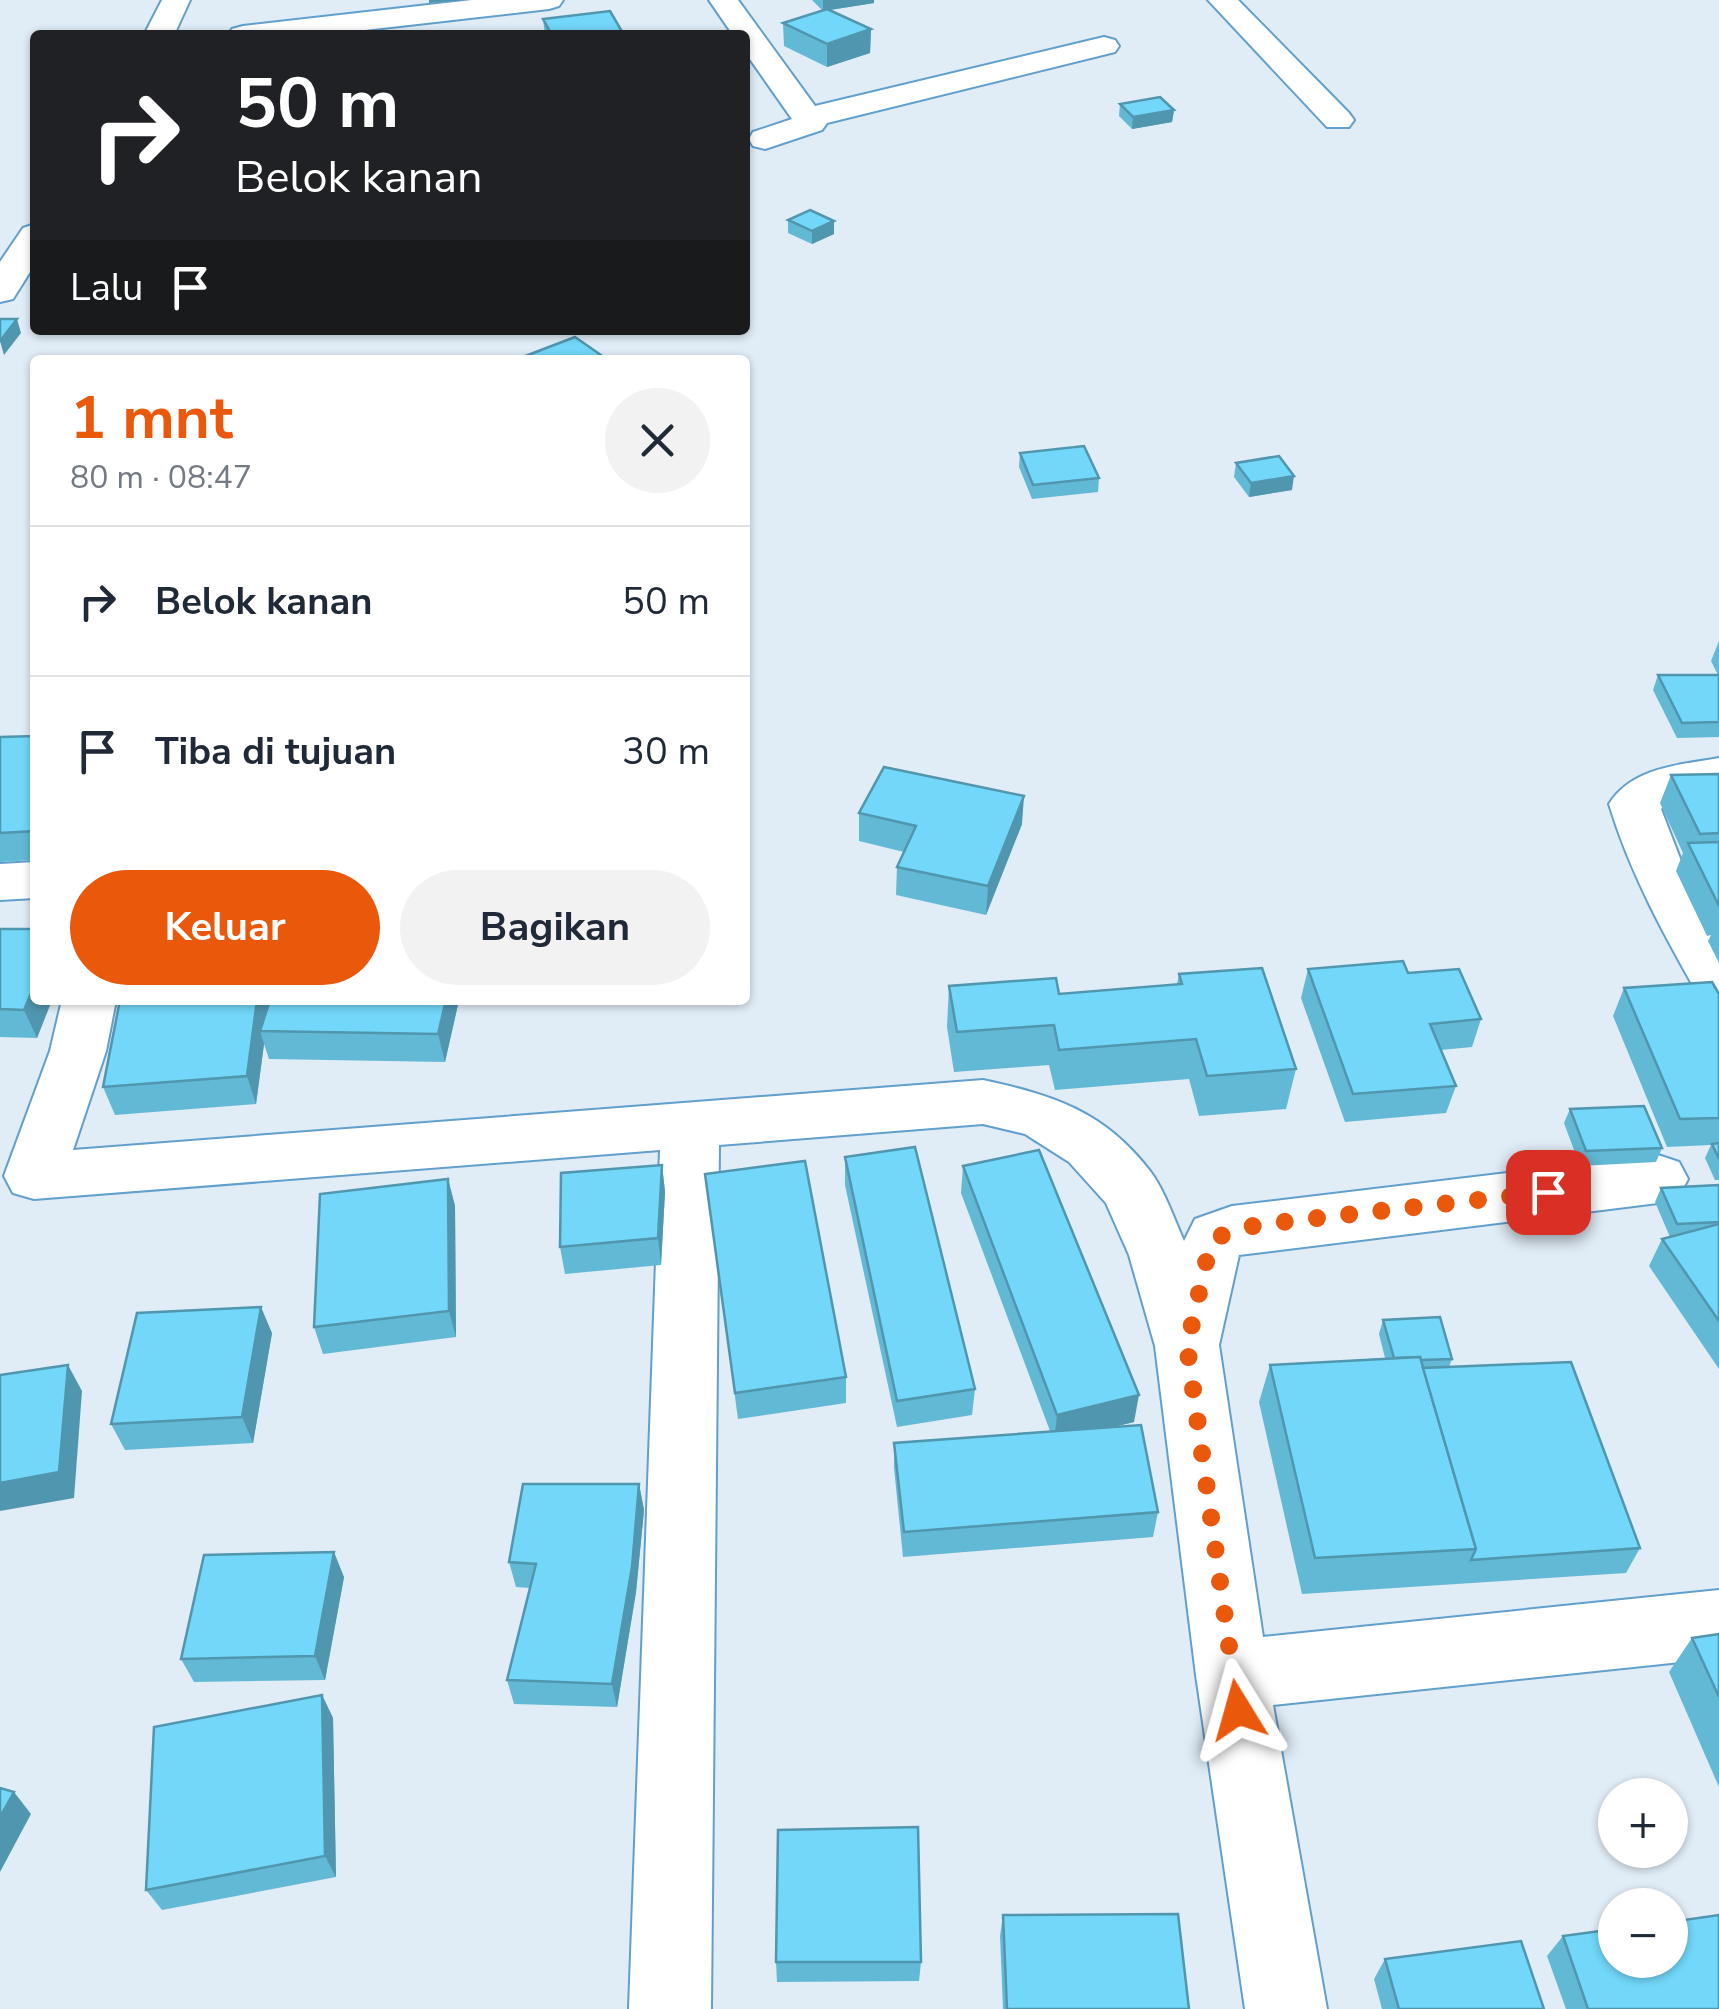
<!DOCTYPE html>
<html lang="id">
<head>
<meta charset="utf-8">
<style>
	:root { --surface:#fff; --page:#f2f2f3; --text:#1f2937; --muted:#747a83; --line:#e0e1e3; --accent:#ea580c }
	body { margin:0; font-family:"Nunito Sans",sans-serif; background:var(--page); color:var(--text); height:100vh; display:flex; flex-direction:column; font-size:38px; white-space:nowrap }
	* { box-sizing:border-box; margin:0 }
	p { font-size:32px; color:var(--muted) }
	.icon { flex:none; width:55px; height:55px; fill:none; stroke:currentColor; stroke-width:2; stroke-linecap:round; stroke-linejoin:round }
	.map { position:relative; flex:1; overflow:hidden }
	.panel { position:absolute; left:30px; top:355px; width:720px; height:650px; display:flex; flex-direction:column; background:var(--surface); border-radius:10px; box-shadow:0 2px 8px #0004 }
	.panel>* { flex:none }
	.banner { position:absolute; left:30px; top:30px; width:720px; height:305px; border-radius:10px; box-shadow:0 2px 8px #0004; background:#202124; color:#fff; overflow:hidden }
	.controls { position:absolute; left:1598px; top:1778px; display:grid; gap:20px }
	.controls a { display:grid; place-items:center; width:90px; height:90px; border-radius:50%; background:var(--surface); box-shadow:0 2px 8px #0004; font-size:50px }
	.pin { position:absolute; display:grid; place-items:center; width:85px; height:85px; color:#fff; margin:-42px; border-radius:20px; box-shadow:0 5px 15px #0006 }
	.me { position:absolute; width:110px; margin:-55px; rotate:352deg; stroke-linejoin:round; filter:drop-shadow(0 0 8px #0008) }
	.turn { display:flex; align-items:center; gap:35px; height:210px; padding:0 40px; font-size:45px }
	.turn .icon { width:130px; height:130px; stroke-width:2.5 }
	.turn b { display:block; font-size:70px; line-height:85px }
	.then { display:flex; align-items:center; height:95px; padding:0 40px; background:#0003; gap:20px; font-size:38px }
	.round { display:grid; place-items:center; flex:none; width:105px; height:105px; border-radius:52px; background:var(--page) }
	.summary { display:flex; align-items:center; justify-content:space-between; height:170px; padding:0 40px }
	h1 { font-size:60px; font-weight:700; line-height:75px; color:var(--accent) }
	.action { display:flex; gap:20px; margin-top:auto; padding:20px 40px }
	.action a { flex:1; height:115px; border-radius:60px; background:var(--accent); color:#fff; font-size:40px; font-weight:700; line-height:115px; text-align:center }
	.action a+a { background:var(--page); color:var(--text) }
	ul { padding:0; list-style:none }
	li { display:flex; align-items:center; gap:30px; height:150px; padding:0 40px; border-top:2px solid var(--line) }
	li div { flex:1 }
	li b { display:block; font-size:38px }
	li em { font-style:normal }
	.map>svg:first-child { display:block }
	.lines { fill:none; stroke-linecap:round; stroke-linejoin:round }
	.minor-casing { stroke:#619fcd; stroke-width:4 }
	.minor { fill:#fff; fill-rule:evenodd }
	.wall { fill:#62b9d5 }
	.shaded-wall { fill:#5096ae }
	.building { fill:#72d7f8; stroke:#5096ae; stroke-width:2.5 }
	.route { stroke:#ea580c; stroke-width:18; stroke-dasharray:0 32.4 }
</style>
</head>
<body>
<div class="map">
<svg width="1719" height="2009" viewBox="0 0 1719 2009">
	<rect width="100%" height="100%" fill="#e0ecf6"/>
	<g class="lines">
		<!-- minor casing -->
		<g class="minor-casing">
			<g id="minor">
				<polygon points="162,0 190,0 174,35 144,35"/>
				<polygon points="472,0 563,0 559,6 549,9 321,35 228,35 232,29 243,26"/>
				<polygon points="709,0 738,0 815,106 1104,37 1115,40 1119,46 1115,52 827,123 822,130 765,149 753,146 749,139 753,132 792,119 745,52 745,35 733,35"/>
				<polygon points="1208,0 1238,0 1349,113 1354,120 1349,127 1327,127"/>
				<polygon points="35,224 35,264 13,299 0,302 0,262 23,228"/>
				<path d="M1719 758V790L1676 798 1661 809 1686 874 1719 937V1004L1700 998C1664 935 1630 873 1609 804 1632 767 1680 765 1719 758Z"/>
				<polygon points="35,862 35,898 0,900 0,864"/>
				<path d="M62 1000H116L106 1051 73 1150 983 1080C1053 1095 1104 1111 1150 1171 1165 1191 1174 1219 1184 1241L1195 1219 1232 1206 1658 1155 1679 1162 1688 1179 1679 1196 1658 1203 1239 1255 1219 1345 1263 1637 1719 1590V1658L1273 1705 1327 2009H1245L1196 1675 1155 1346 1129 1255 1106 1203 1069 1162 1025 1134 983 1124 719 1145 711 2009H629L660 1150 34 1199 13 1193 4 1176 50 1051Z"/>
			</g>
		</g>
		<!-- minor -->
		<use href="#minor" class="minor"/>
	</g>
	<!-- wall -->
	<g class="wall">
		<polygon points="812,0 874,0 874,3 830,10 871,29 870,53 827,67 784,46 783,23 822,10"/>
		<polygon points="543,19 624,35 545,35"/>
		<polygon points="1120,104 1174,110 1172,122 1132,129 1119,116"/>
		<polygon points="788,220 834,221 834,234 812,244 788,233"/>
		<polygon points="1020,453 1099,478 1098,492 1032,499 1019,467"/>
		<polygon points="1236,463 1292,490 1249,497 1234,477"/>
		<polygon points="1719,641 1719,737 1677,738 1653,690 1658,675 1718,675 1711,661"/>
		<polygon points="35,736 35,860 0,862 0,737"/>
		<polygon points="1719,774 1719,963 1708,941 1711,935 1707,936 1676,871 1683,853 1660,803 1671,775"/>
		<polygon points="859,813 1022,824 986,915 896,895 897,867 904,852 859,841"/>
		<polygon points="0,929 35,1000 52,1000 37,1038 0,1037"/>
		<polygon points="1308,969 1408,973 1481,1019 1472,1047 1441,1050 1456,1086 1446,1113 1345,1122 1301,998"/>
		<polygon points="1179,974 1296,1069 1286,1109 1199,1116 1189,1079 1055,1090 1049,1065 954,1072 947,1027 949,986 1059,994 1177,984"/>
		<polygon points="1624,988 1719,994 1719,1180 1715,1180 1705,1158 1711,1145 1667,1147 1613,1016"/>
		<polygon points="120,1000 459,1000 445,1062 269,1059 264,1044 256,1104 115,1115 103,1087"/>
		<polygon points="1570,1109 1662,1148 1656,1162 1580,1166 1564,1123"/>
		<polygon points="845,1157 975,1389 972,1415 897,1427 845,1185"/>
		<polygon points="662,1165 665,1192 661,1265 565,1274 560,1247"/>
		<polygon points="963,1166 1134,1422 1113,1427 1158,1512 1153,1537 903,1557 894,1468 894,1443 1050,1431 961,1193"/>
		<polygon points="705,1174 846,1377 846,1403 738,1419"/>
		<polygon points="448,1179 455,1206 456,1337 323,1354 314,1327"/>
		<polygon points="1719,1185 1719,1369 1649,1266 1662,1239 1670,1237 1655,1202 1661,1188"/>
		<polygon points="1383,1320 1452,1359 1449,1367 1640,1548 1626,1573 1302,1594 1259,1402 1270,1365 1385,1358 1379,1334"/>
		<polygon points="272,1333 253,1443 125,1450 111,1424"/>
		<polygon points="639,1484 644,1510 636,1592 617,1707 514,1704 507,1680 530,1588 516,1587 509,1562"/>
		<polygon points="344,1577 325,1680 194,1682 181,1659"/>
		<polygon points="1719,1634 1719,1787 1669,1672 1692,1638"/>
		<polygon points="322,1695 333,1718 336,1877 162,1910 146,1890"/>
		<polygon points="1003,1915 1189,2009 1003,2009 1000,1936"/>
		<polygon points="1563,1936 1719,2009 1566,2009 1547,1956"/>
		<polygon points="1385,1959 1544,2009 1382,2009 1374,1979"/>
		<polygon points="776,1962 921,1962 919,1981 777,1982"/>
	</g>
	<!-- shaded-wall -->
	<g class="shaded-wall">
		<polygon points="429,0 464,0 429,3"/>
		<polygon points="823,0 874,0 874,3 823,11"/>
		<polygon points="871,29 870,53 827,67 827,44"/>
		<polygon points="1174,110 1172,122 1132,129 1133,117"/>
		<polygon points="834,221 834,234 812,244 812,231"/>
		<polygon points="17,319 21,333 4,355 0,341"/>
		<polygon points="1294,476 1292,490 1249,497 1251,483"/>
		<polygon points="1024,796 1022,824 986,915 988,886"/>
		<polygon points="35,984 35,1000 52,1000 37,1038 24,1010"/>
		<polygon points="257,1000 270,1000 260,1031 264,1044 256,1104 247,1076"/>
		<polygon points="446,1000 459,1000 445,1062 438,1034"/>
		<polygon points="662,1165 665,1192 661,1265 658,1238"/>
		<polygon points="448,1179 455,1206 456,1337 449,1311"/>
		<polygon points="261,1307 272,1333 253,1443 242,1417"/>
		<polygon points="68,1365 82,1391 74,1498 0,1511 0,1483"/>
		<polygon points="1139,1395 1134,1422 1054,1441 1057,1415"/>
		<polygon points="639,1484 644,1510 636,1592 617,1707 612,1684"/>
		<polygon points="334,1552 344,1577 325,1680 315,1656"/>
		<polygon points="322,1695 333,1718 336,1877 325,1856"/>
		<polygon points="14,1792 31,1814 0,1872 0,1817"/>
	</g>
	<!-- building -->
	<g class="building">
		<polygon points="827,9 871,29 827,44 783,23"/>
		<polygon points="610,11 624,35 552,35 543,19"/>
		<polygon points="1160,97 1174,110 1133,117 1120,104"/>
		<polygon points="810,210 834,221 812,231 788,220"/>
		<polygon points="0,319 17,319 0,341"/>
		<polygon points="575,337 608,360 515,360"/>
		<polygon points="1084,446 1099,478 1033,485 1020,453"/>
		<polygon points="1279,456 1294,476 1251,483 1236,463"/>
		<polygon points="1658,675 1719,675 1719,722 1682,723"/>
		<polygon points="35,736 35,831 0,833 0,737"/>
		<polygon points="884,767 1024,796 988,886 897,867 916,826 859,813"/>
		<polygon points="1719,774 1719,833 1700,834 1671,775"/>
		<polygon points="1719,842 1719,906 1688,843"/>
		<polygon points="0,929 35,929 35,984 24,1010 0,1009"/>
		<polygon points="1403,961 1408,973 1459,969 1481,1019 1430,1024 1456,1086 1353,1094 1308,969"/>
		<polygon points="1262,968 1296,1069 1207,1076 1196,1039 1059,1050 1054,1025 957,1032 949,986 1056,978 1059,994 1182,984 1179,974"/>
		<polygon points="1712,982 1719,994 1719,1118 1680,1119 1624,988"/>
		<polygon points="120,1000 257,1000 247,1076 103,1087"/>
		<polygon points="270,1000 446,1000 438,1034 260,1031"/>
		<polygon points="1644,1106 1662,1148 1586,1151 1570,1109"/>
		<polygon points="1719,1143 1719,1159 1712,1144"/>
		<polygon points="915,1147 975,1389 897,1401 845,1157"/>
		<polygon points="1039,1150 1139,1395 1057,1415 963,1166"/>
		<polygon points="805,1161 846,1377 735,1393 705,1174"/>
		<polygon points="662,1165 658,1238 560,1247 561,1173"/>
		<polygon points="448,1179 449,1311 314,1327 320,1194"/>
		<polygon points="1719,1185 1719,1222 1677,1224 1661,1188"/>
		<polygon points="1719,1224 1719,1321 1662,1239"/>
		<polygon points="261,1307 242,1417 111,1424 137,1313"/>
		<polygon points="1440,1317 1452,1359 1421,1360 1420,1357 1394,1358 1383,1320"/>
		<polygon points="1420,1357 1476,1549 1315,1558 1270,1365"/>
		<polygon points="1571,1362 1640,1548 1471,1560 1476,1549 1423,1368"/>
		<polygon points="68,1365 59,1472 0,1483 0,1375"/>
		<polygon points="1141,1425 1158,1512 904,1532 894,1443"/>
		<polygon points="523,1484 639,1484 632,1567 612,1684 507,1680 536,1564 509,1562"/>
		<polygon points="334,1552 315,1656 181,1659 204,1555"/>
		<polygon points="1719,1634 1719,1697 1692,1638"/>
		<polygon points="322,1695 325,1856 146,1890 154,1727"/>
		<polygon points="0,1788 14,1792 0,1817"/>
		<polygon points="918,1827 921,1962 776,1962 778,1830"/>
		<polygon points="1178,1914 1189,2009 1007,2009 1003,1915"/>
		<polygon points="1719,1915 1719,2009 1588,2009 1563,1936 1615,1929 1615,1960 1670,1960 1670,1922"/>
		<polygon points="1521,1941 1544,2009 1399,2009 1385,1959"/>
	</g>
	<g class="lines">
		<!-- route -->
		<polyline class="route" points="1238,1710 1187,1346 1207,1258 1217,1237 1256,1225 1548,1192"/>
	</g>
</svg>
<div class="controls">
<a>+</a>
<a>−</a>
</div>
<div class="pin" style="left:1548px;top:1192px;background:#d93025"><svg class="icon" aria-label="arrive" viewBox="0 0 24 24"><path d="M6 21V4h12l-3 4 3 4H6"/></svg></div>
<svg class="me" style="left:1238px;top:1710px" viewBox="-20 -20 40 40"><path d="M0-17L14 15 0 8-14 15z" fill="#ea580c" stroke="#fff" stroke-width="4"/></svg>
<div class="banner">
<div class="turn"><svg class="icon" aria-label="right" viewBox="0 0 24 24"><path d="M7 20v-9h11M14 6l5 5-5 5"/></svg><div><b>50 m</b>Belok kanan</div></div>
<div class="then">Lalu<svg class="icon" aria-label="arrive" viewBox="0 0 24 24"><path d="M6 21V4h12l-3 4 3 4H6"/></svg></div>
</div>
<section class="panel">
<div class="summary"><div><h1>1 mnt</h1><p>80 m · 08:47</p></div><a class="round"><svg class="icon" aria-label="close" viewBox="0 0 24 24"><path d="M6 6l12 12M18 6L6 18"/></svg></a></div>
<ul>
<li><svg class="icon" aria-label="right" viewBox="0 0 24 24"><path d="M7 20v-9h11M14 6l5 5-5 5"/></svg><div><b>Belok kanan</b></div><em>50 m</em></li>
<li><svg class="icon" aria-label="arrive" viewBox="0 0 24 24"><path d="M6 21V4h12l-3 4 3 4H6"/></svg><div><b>Tiba di tujuan</b></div><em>30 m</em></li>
</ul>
<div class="action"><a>Keluar</a><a>Bagikan</a></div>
</section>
</div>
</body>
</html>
